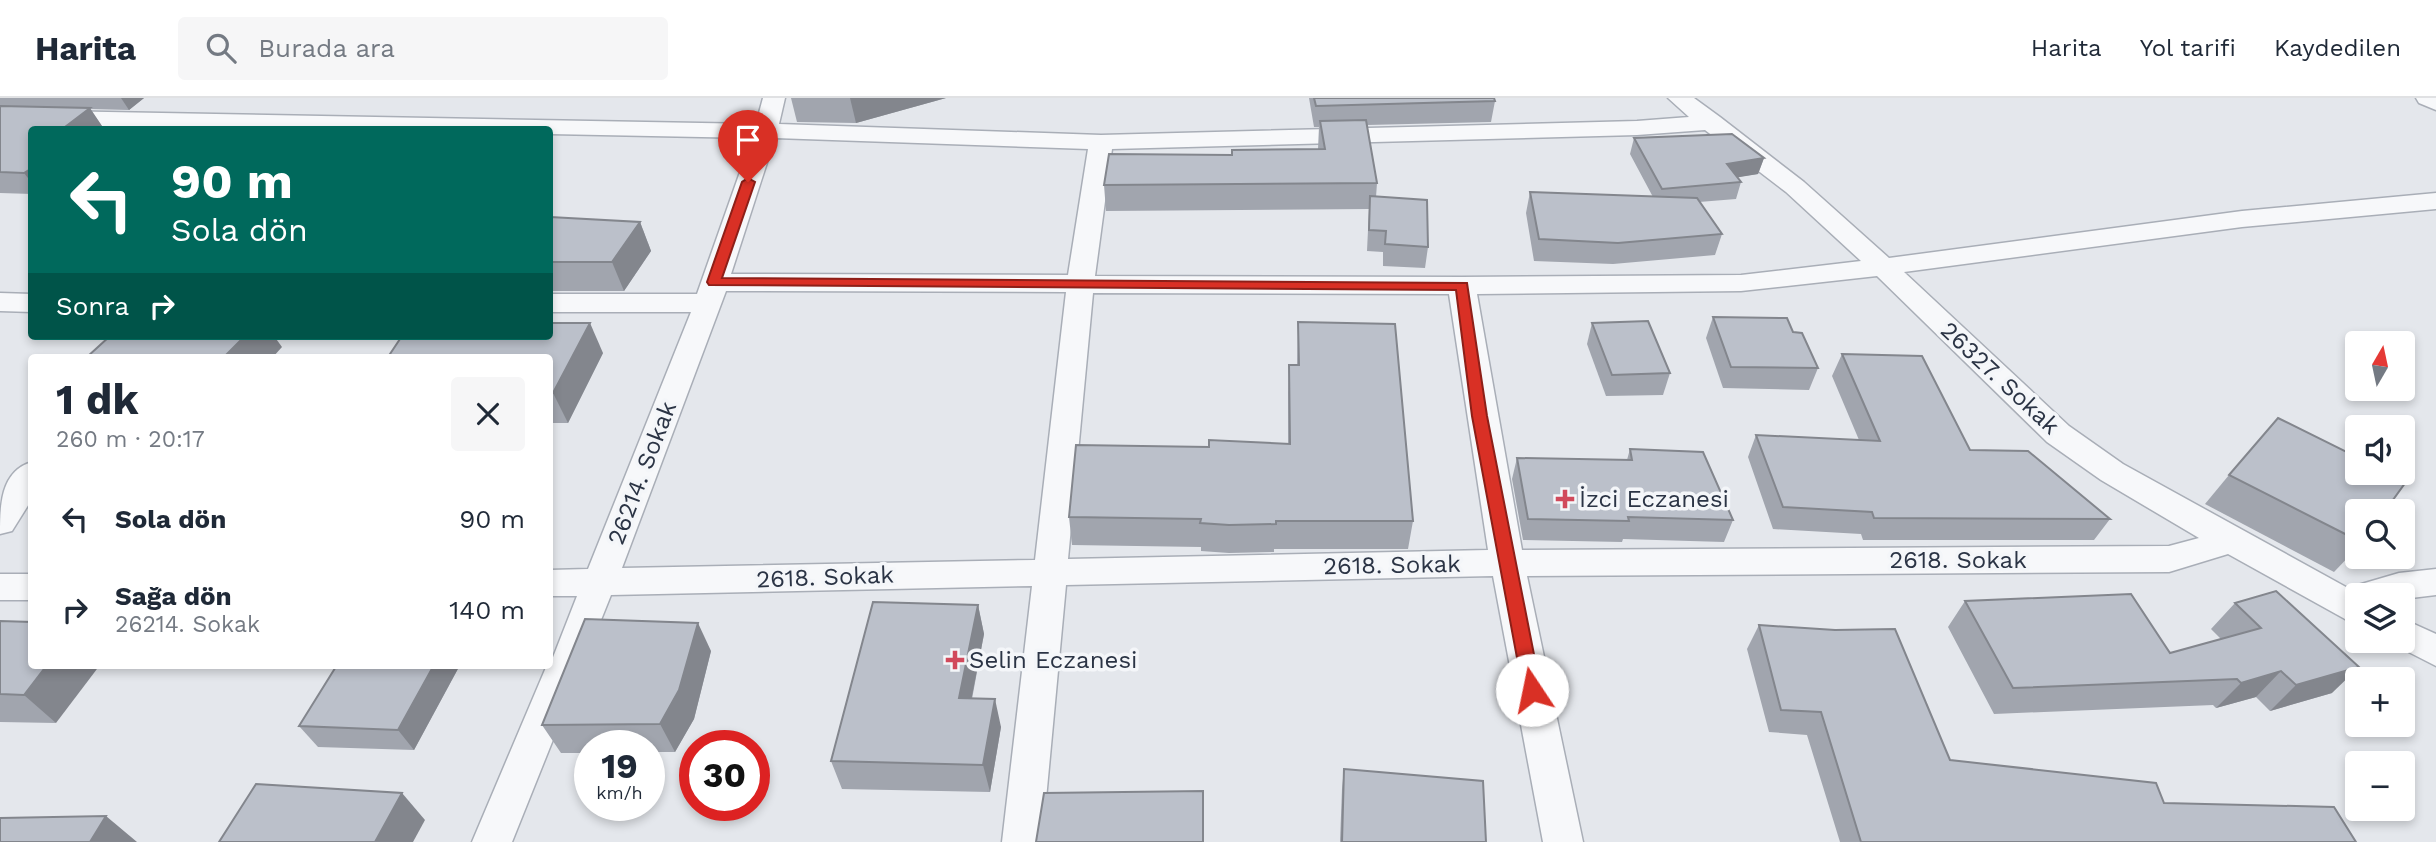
<!DOCTYPE html>
<html lang="tr">
<head>
<meta charset="utf-8">
<style>
	:root { --surface:#fff; --page:#f6f6f7; --text:#1f2937; --muted:#747a83; --line:#e0e1e3 }
	body { margin:0; font-family:"Work Sans",sans-serif; background:var(--page); color:var(--text); height:100vh; display:flex; flex-direction:column; font-size:26px; white-space:nowrap }
	* { box-sizing:border-box; margin:0 }
	p { font-size:23px; color:var(--muted) }
	.icon { flex:none; width:38px; height:38px; fill:none; stroke:currentColor; stroke-width:2; stroke-linecap:round; stroke-linejoin:round }
	.map { position:relative; flex:1; overflow:hidden }
	.sheet { position:absolute; left:28px; top:256px; width:525px; height:315px; display:flex; flex-direction:column; background:var(--surface); border-radius:7px; box-shadow:0 4px 10px #0003 }
	.sheet>* { flex:none }
	.top-card { position:absolute; left:28px; top:28px; width:525px; height:214px; border-radius:7px; box-shadow:0 4px 10px #0003; background:#00695c; color:#fff; overflow:hidden }
	.needle { width:46px; rotate:9deg }
	.fabs { position:absolute; left:2345px; top:233px; display:grid; gap:14px }
	.fabs a { display:grid; place-items:center; width:70px; height:70px; border-radius:7px; background:var(--surface); box-shadow:0 4px 10px #0003; font-size:35px }
	.speed { position:absolute; left:574px; top:632px; display:flex; gap:14px; font-size:35px; font-weight:700; text-align:center }
	.speed>* { display:grid; place-content:center; width:91px; height:91px; border-radius:50%; background:var(--surface); box-shadow:0 4px 10px #0003; line-height:1 }
	.speed small { font-size:18px; font-weight:400 }
	.speed .limit { border:10px solid #d22; background:#fff; color:#111 }
	.pin { position:absolute; display:grid; place-items:center; width:60px; height:60px; color:#fff; margin:-72px -30px; border-radius:50% 50% 50% 0; rotate:-45deg; box-shadow:0 0 7px #0007 }
	.pin .icon { rotate:45deg }
	.me { position:absolute; width:77px; margin:-38px; rotate:349deg; stroke-linejoin:round; filter:drop-shadow(0 0 5px #0008) }
	.turn { display:flex; align-items:center; gap:24px; height:147px; padding:0 28px; font-size:32px }
	.turn .icon { width:91px; height:91px; stroke-width:2.5 }
	.turn b { display:block; font-size:49px; line-height:60px }
	.then { display:flex; align-items:center; height:66px; padding:0 28px; background:#0003; gap:14px; font-size:26px }
	.round { display:grid; place-items:center; flex:none; width:74px; height:74px; border-radius:7px; background:var(--page) }
	.headline { display:flex; align-items:center; justify-content:space-between; height:119px; padding:0 28px }
	h1 { font-size:42px; font-weight:700; line-height:52px }
	ul { padding:0; list-style:none }
	li { display:flex; align-items:center; gap:21px; height:91px; padding:0 28px }
	li div { flex:1 }
	li b { display:block; font-size:26px }
	li em { font-style:normal }
	header { display:flex; align-items:center; gap:42px; box-sizing:border-box; height:98px; padding:0 35px; background:var(--surface); border-bottom:2px solid var(--line) }
	header strong { font-size:33px }
	nav { display:flex; gap:38px; margin-inline-start:auto; font-size:24px }
	.search { width:490px; height:63px; background:var(--page); display:flex; align-items:center; gap:18px; box-sizing:border-box; padding:0 24px; border-radius:7px; color:var(--muted); font-size:26px }
	.map>svg:first-child { display:block }
	.lines { fill:none; stroke-linecap:round; stroke-linejoin:round }
	.minor-casing { stroke:#a9aeb7; stroke-width:3 }
	.minor { fill:#f7f8fa; fill-rule:evenodd }
	.wall { fill:#a1a5ae }
	.shaded-wall { fill:#83868d }
	.building { fill:#bbc0ca; stroke:#83868d; stroke-width:2 }
	.route { fill:#d93025; stroke:#8d1f18; stroke-width:2 }
	.poi-dot { fill:#d1495b; stroke:#f4f6f9; stroke-width:2.5 }
	.labels { text-anchor:middle; stroke-width:7; stroke-linejoin:round; paint-order:stroke }
	.street-label { font-size:24px; fill:#2b3445; stroke:#f4f6f9 }
	.poi-label { font-size:24px; fill:#2b3445; stroke:#f4f6f9; text-anchor:start }
</style>
</head>
<body>
<header>
<strong>Harita</strong>
<div class="search"><svg class="icon" aria-label="search" viewBox="0 0 24 24"><circle cx="10" cy="10" r="6"/><path d="M15 15l6 6"/></svg>Burada ara</div>
<nav><a>Harita</a><a>Yol tarifi</a><a>Kaydedilen</a></nav>
</header>
<div class="map">
<svg width="2436" height="744" viewBox="0 0 2436 744">
	<rect width="100%" height="100%" fill="#e4e7ec"/>
	<g class="lines">
		<!-- minor casing -->
		<g class="minor-casing">
			<g id="minor">
				<path d="M763 0H785L779 26 1101 37 1637 23 1689 19 1668 0H1694L1720 19 1804 84 1889 160 2242 113 2436 95V111L2242 129 1904 174 2069 328 2123 366 2355 494 2358 487 2399 475 2436 471V497L2403 501V497H2357V525L2345 521 2228 456 2169 474 1527 478 1583 744H1543L1493 478 1066 487 1042 744H1002L1032 488 611 497 512 744H472L547 567H550L577 498H550V472L588 471 691 214H550V196H697L752 40 550 36V32H297L0 26V12L756 26ZM1705 32 1786 94 1861 163 1741 177 1462 179 1095 178 1112 51 1637 37ZM775 40 1088 51 1068 177 731 176ZM1877 178 2047 344 2101 382 2199 440 2169 448 1522 452 1477 196 1741 193ZM726 193 1066 194 1035 462 622 470ZM1093 195 1449 196 1488 452 1068 461Z"/>
				<polygon points="2416,0 2436,0 2436,12 2419,5"/>
				<polygon points="0,195 32,196 32,214 0,213"/>
				<path d="M32 364V401L12 433 0 436C0 409 0 373 32 364Z"/>
				<rect x="0" y="476" width="32" height="26"/>
				<polygon points="2403,521 2436,536 2436,568 2391,545 2389,542 2403,542"/>
			</g>
		</g>
		<!-- minor -->
		<use href="#minor" class="minor"/>
	</g>
	<!-- wall -->
	<g class="wall">
		<polygon points="0,0 144,0 129,12 90,11 104,31 103,32 32,32 32,96 0,95"/>
		<polygon points="791,0 946,0 856,25 797,24"/>
		<polygon points="1309,0 1494,0 1495,3 1491,24 1367,27 1377,85 1376,99 1428,149 1425,170 1383,168 1383,154 1367,153 1369,111 1106,113 1104,87 1232,57 1318,51 1319,29 1314,29"/>
		<polygon points="1634,40 1764,60 1758,76 1737,79 1741,84 1736,101 1699,104 1722,136 1715,157 1613,166 1534,163 1526,115 1530,94 1653,99 1630,56"/>
		<polygon points="550,119 640,124 651,153 624,193 550,193"/>
		<polygon points="1713,219 1793,234 1818,270 1809,292 1723,290 1706,240"/>
		<polygon points="1298,224 1413,423 1408,451 1274,451 1274,454 1229,455 1201,453 1201,449 1072,447 1069,419 1209,349 1288,346 1288,295 1289,267 1297,267"/>
		<polygon points="1592,225 1670,275 1663,297 1606,298 1587,246"/>
		<polygon points="603,255 568,325 550,325 550,259"/>
		<polygon points="1842,256 1970,352 2110,421 2094,442 1863,442 1861,436 1773,431 1748,359 1756,337 1859,342 1832,278"/>
		<polygon points="1630,351 1733,422 1724,444 1623,441 1622,444 1523,442 1512,381 1517,360 1627,362"/>
		<polygon points="2229,377 2357,413 2357,450 2334,474 2205,406"/>
		<polygon points="1965,503 2170,555 2221,541 2211,531 2235,505 2332,595 2270,613 2256,599 2216,610 2213,607 1994,616 1948,529"/>
		<polygon points="978,507 984,536 972,601 1001,629 990,694 842,691 831,663"/>
		<polygon points="0,523 56,625 0,624"/>
		<polygon points="1759,527 1950,662 2356,744 1840,744 1807,637 1769,634 1747,551"/>
		<polygon points="711,553 694,621 675,654 649,654 649,648 590,648 590,655 561,655 542,627"/>
		<polygon points="460,567 414,652 318,649 299,628"/>
		<polygon points="1344,671 1486,744 1340,744 1342,691"/>
	</g>
	<!-- shaded-wall -->
	<g class="shaded-wall">
		<polygon points="121,0 144,0 129,12"/>
		<polygon points="850,0 946,0 856,25"/>
		<polygon points="90,10 104,31 103,32 61,32"/>
		<polygon points="1764,60 1758,76 1722,82 1727,66"/>
		<polygon points="32,70 32,85 24,75"/>
		<polygon points="640,124 651,153 624,193 612,164"/>
		<polygon points="590,225 603,255 568,325 553,295"/>
		<polygon points="245,238 274,238 282,249 273,259 224,259"/>
		<polygon points="978,507 984,536 966,629 959,600"/>
		<polygon points="698,525 711,553 694,621 675,654 660,626"/>
		<polygon points="47,567 100,567 56,625 24,597"/>
		<polygon points="434,567 460,567 414,652 398,632"/>
		<polygon points="2359,569 2332,595 2270,613 2296,587"/>
		<polygon points="2281,573 2256,599 2216,610 2241,585"/>
		<polygon points="995,601 1001,629 990,694 983,667"/>
		<polygon points="402,695 425,722 413,744 375,744"/>
		<polygon points="106,718 137,744 90,744"/>
	</g>
	<!-- building -->
	<g class="building">
		<polygon points="1314,0 1494,0 1495,3 1316,8"/>
		<polygon points="0,8 90,10 61,32 32,32 32,70 24,75 0,74"/>
		<polygon points="1366,22 1377,85 1104,87 1109,56 1232,57 1232,52 1325,51 1320,23"/>
		<polygon points="1732,36 1764,60 1727,66 1741,84 1662,91 1634,40"/>
		<polygon points="1530,94 1697,100 1722,136 1618,145 1539,141"/>
		<polygon points="1370,98 1427,102 1428,149 1385,146 1386,133 1369,132"/>
		<polygon points="550,119 640,124 612,164 550,164"/>
		<polygon points="1713,219 1787,220 1793,234 1802,235 1818,270 1731,269"/>
		<polygon points="1648,223 1670,275 1612,277 1592,225"/>
		<polygon points="1298,224 1395,226 1413,423 1276,423 1276,426 1229,427 1200,425 1201,421 1069,419 1076,347 1209,349 1209,342 1290,346 1289,267 1299,267"/>
		<polygon points="550,225 590,225 553,295 550,295 550,259 388,259 402,238 550,238"/>
		<polygon points="110,238 245,238 224,259 87,259"/>
		<polygon points="1842,256 1922,258 1970,352 2028,353 2110,421 1874,420 1872,414 1783,409 1756,337 1880,343"/>
		<polygon points="2278,320 2357,359 2357,374 2403,374 2403,368 2413,374 2385,413 2357,413 2357,442 2229,377"/>
		<polygon points="1630,351 1703,354 1733,422 1628,419 1629,423 1528,421 1517,360 1632,362"/>
		<polygon points="2276,493 2359,569 2296,587 2281,573 2241,585 2237,581 2013,590 1965,503 2131,496 2170,555 2261,530 2235,505"/>
		<polygon points="873,504 978,507 959,600 995,601 983,667 831,663"/>
		<polygon points="585,521 698,525 679,592 660,626 542,627"/>
		<polygon points="0,523 32,524 32,567 47,567 24,597 0,596"/>
		<polygon points="1759,527 1835,532 1895,531 1950,662 2156,685 2164,705 2334,709 2356,744 1861,744 1821,614 1781,612"/>
		<polygon points="337,567 434,567 398,632 299,628"/>
		<polygon points="1344,671 1483,683 1486,744 1342,744"/>
		<polygon points="256,686 402,695 375,744 219,744"/>
		<polygon points="1203,693 1203,744 1036,744 1044,695"/>
		<polygon points="106,718 90,744 0,744 0,720"/>
	</g>
	<!-- route -->
	<polygon class="route" points="748,80 755,84 722,180 1467,185 1487,318 1541,592 1538,597 1532,599 1525,597 1523,592 1472,318 1456,192 709,187 707,184 742,84"/>
	<!-- markers -->
	<g class="poi-dot">
		<path d="M1561.5 390.5h7v7h7v7h-7v7h-7v-7h-7v-7h7z"/>
		<path d="M951.5 551.5h7v7h7v7h-7v7h-7v-7h-7v-7h7z"/>
	</g>
	<g class="labels">
		<!-- street labels -->
		<g class="street-label">
			<text transform="translate(2000 280) rotate(43)" y="8">26327. Sokak</text>
			<text transform="translate(642 375) rotate(-69)" y="8">26214. Sokak</text>
			<text x="1958" y="470">2618. Sokak</text>
			<text transform="translate(1392 467) rotate(-1)" y="8">2618. Sokak</text>
			<text transform="translate(825 479) rotate(-2)" y="8">2618. Sokak</text>
		</g>
		<!-- poi labels -->
		<g class="poi-label">
			<text x="1579" y="409">İzci Eczanesi</text>
			<text x="969" y="570">Selin Eczanesi</text>
		</g>
	</g>
</svg>
<div class="fabs">
<a><svg class="needle" viewBox="-14 -14 28 28"><path d="M0-13l5 13h-10z" fill="#e53935"/><path d="M0 13l5-13h-10z" fill="#747a83"/></svg></a>
<a><svg class="icon" aria-label="sound" viewBox="0 0 24 24"><path d="M4 9h4l5-4v14l-5-4H4zM17 9q2 3 0 6"/></svg></a>
<a><svg class="icon" aria-label="search" viewBox="0 0 24 24"><circle cx="10" cy="10" r="6"/><path d="M15 15l6 6"/></svg></a>
<a><svg class="icon" aria-label="layers" viewBox="0 0 24 24"><path d="M12 4l9 5-9 5-9-5zM3 14l9 5 9-5"/></svg></a>
<a>+</a>
<a>−</a>
</div>
<div class="speed"><div>19<small>km/h</small></div><div class="limit">30</div></div>
<div class="pin" style="left:748px;top:84px;background:#d93025"><svg class="icon" aria-label="arrive" viewBox="0 0 24 24"><path d="M6 21V4h12l-3 4 3 4H6"/></svg></div>
<svg class="me" style="left:1532px;top:592px" viewBox="-20 -20 40 40"><circle r="19" fill="#fff"/><path d="M0-13L10 11 0 6-10 11z" fill="#d93025"/></svg>
<div class="top-card">
<div class="turn"><svg class="icon" aria-label="left" viewBox="0 0 24 24"><path d="M17 20v-9H6M10 6l-5 5 5 5"/></svg><div><b>90 m</b>Sola dön</div></div>
<div class="then">Sonra<svg class="icon" aria-label="right" viewBox="0 0 24 24"><path d="M7 20v-9h11M14 6l5 5-5 5"/></svg></div>
</div>
<section class="sheet">
<div class="headline"><div><h1>1 dk</h1><p>260 m · 20:17</p></div><a class="round"><svg class="icon" aria-label="close" viewBox="0 0 24 24"><path d="M6 6l12 12M18 6L6 18"/></svg></a></div>
<ul>
<li><svg class="icon" aria-label="left" viewBox="0 0 24 24"><path d="M17 20v-9H6M10 6l-5 5 5 5"/></svg><div><b>Sola dön</b></div><em>90 m</em></li>
<li><svg class="icon" aria-label="right" viewBox="0 0 24 24"><path d="M7 20v-9h11M14 6l5 5-5 5"/></svg><div><b>Sağa dön</b><p>26214. Sokak</p></div><em>140 m</em></li>
</ul>
</section>
</div>
</body>
</html>
